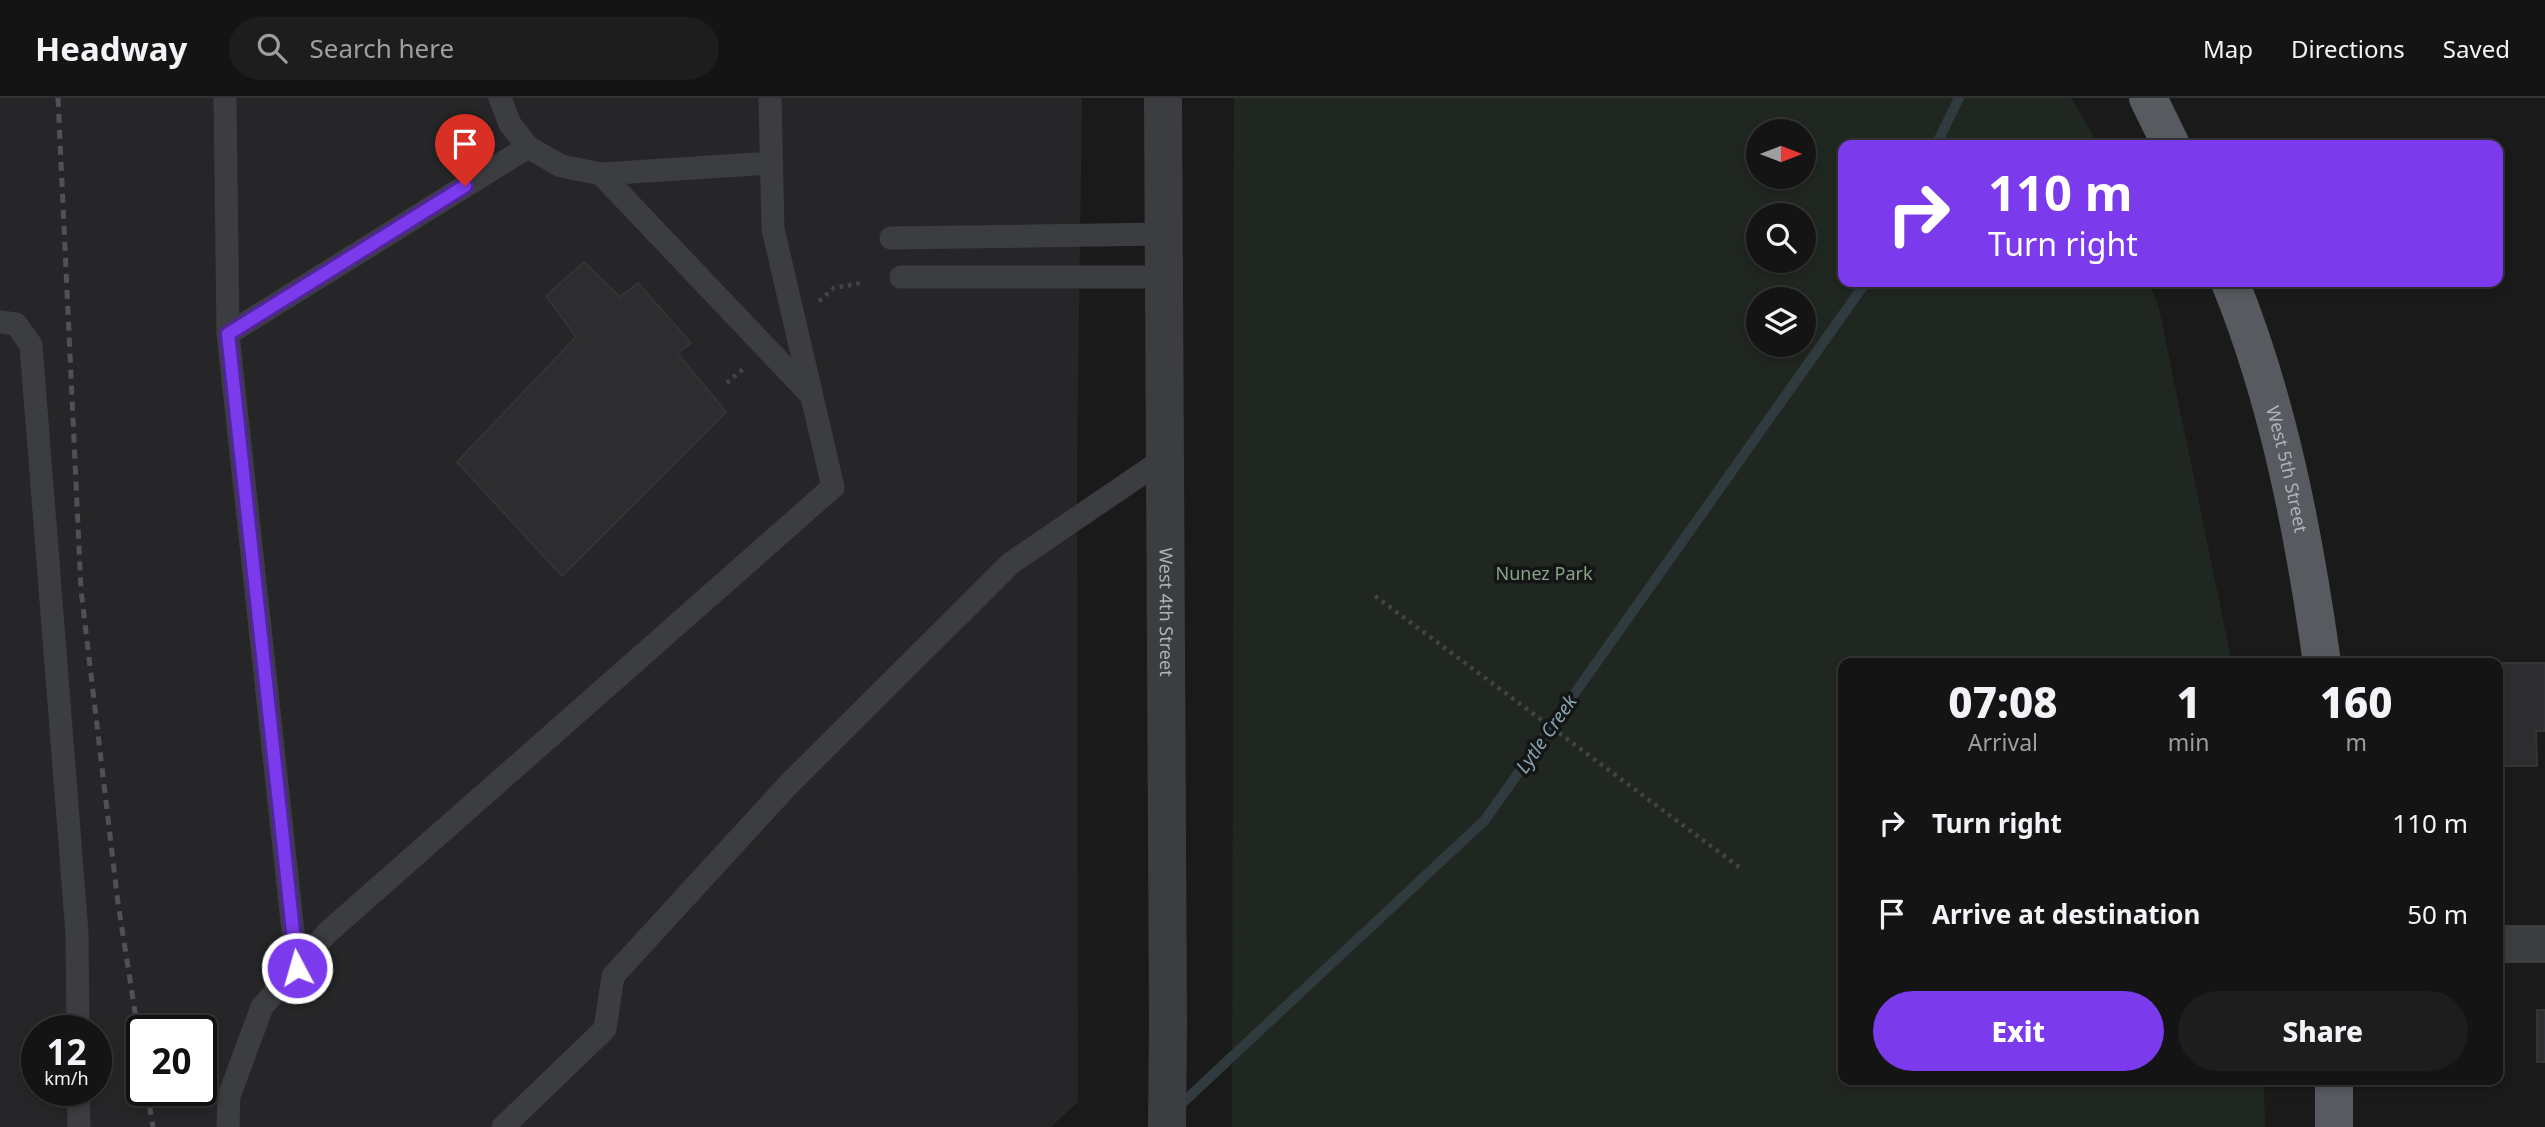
<!DOCTYPE html>
<html lang="en">
<head>
<meta charset="utf-8">
<style>
	:root { --surface:#141414; --page:#1d1d1d; --text:#f1f3f6; --muted:#9d9ea0; --line:#333334; --accent:#7c3aed }
	body { margin:0; font-family:"Noto Sans",sans-serif; background:var(--page); color:var(--text); height:100vh; display:flex; flex-direction:column; font-size:26px; white-space:nowrap }
	* { box-sizing:border-box; margin:0 }
	p { font-size:23px; color:var(--muted) }
	.icon { flex:none; width:38px; height:38px; fill:none; stroke:currentColor; stroke-width:2; stroke-linecap:round; stroke-linejoin:round }
	.map { position:relative; flex:1; overflow:hidden }
	.sheet { position:absolute; left:1838px; top:560px; width:665px; height:427px; display:flex; flex-direction:column; background:var(--surface); border-radius:14px; box-shadow:0 4px 10px #0003,0 0 0 2px var(--line) }
	.sheet>* { flex:none }
	.hud { position:absolute; left:1838px; top:42px; width:665px; height:147px; border-radius:14px; box-shadow:0 4px 10px #0003,0 0 0 2px var(--line); background:#7c3aed; color:#fff; overflow:hidden }
	.needle { width:46px; rotate:90deg }
	.controls { position:absolute; left:1746px; top:21px; display:grid; gap:14px }
	.controls a { display:grid; place-items:center; width:70px; height:70px; border-radius:50%; background:var(--surface); box-shadow:0 4px 10px #0003,0 0 0 2px var(--line); font-size:35px }
	.speed { position:absolute; left:21px; top:917px; display:flex; gap:14px; font-size:35px; font-weight:700; text-align:center }
	.speed>* { display:grid; place-content:center; width:91px; height:91px; border-radius:50%; background:var(--surface); box-shadow:0 4px 10px #0003,0 0 0 2px var(--line); line-height:1 }
	.speed small { font-size:18px; font-weight:400 }
	.speed .limit { border:4px solid #111; border-radius:10px; background:#fff; color:#111 }
	.pin { position:absolute; display:grid; place-items:center; width:60px; height:60px; color:#fff; margin:-72px -30px; border-radius:50% 50% 50% 0; rotate:-45deg; box-shadow:0 0 7px #0007 }
	.pin .icon { rotate:45deg }
	.me { position:absolute; width:77px; margin:-38px; rotate:354deg; stroke-linejoin:round; filter:drop-shadow(0 0 5px #0008) }
	.turn { display:flex; align-items:center; gap:24px; height:147px; padding:0 35px; font-size:32px }
	.turn .icon { width:91px; height:91px; stroke-width:2.5 }
	.turn b { display:block; font-size:49px; line-height:60px }
	.eta { display:flex; justify-content:space-evenly; align-items:center; height:119px; text-align:center }
	.eta b { font-size:42px; font-weight:800; line-height:49px }
	.cta { display:flex; gap:14px; margin-top:auto; padding:14px 35px }
	.cta a { flex:1; height:80px; border-radius:42px; background:var(--accent); color:#fff; font-size:28px; font-weight:800; line-height:80px; text-align:center }
	.cta a+a { background:var(--page); color:var(--text) }
	ul { padding:0; list-style:none }
	li { display:flex; align-items:center; gap:21px; height:91px; padding:0 35px }
	li div { flex:1 }
	li b { display:block; font-size:26px }
	li em { font-style:normal }
	header { display:flex; align-items:center; gap:42px; box-sizing:border-box; height:98px; padding:0 35px; background:var(--surface); border-bottom:2px solid var(--line) }
	header strong { font-size:33px }
	nav { display:flex; gap:38px; margin-inline-start:auto; font-size:24px }
	.search { width:490px; height:63px; background:var(--page); display:flex; align-items:center; gap:18px; box-sizing:border-box; padding:0 24px; border-radius:38px; color:var(--muted); font-size:26px }
	.map>svg:first-child { display:block }
	.built { fill:#262628; fill-rule:evenodd }
	.green { fill:#202620; fill-rule:evenodd }
	.lines { fill:none; stroke-linecap:round; stroke-linejoin:round }
	.stream { stroke:#303b3f; stroke-width:10 }
	.building { fill:#2d2d2f; stroke:#343437; stroke-width:2 }
	.path { stroke:#414447; stroke-width:4.5; stroke-dasharray:3.5 5; stroke-linecap:butt }
	.service { stroke:#3b3d40; stroke-width:23 }
	.minor { stroke:#3b3d40; stroke-width:38 }
	.tertiary { stroke:#3b3d40; stroke-width:38 }
	.primary { stroke:#575a5f; stroke-width:38 }
	.rail { stroke:#4e5155; stroke-width:5; stroke-dasharray:9 7; stroke-linecap:butt }
	.route-casing { stroke:#51269a; stroke-width:18 }
	.route { stroke:#7c3aed; stroke-width:12 }
	.labels { text-anchor:middle; stroke-width:7; stroke-linejoin:round; paint-order:stroke }
	.street-label { font-size:18px; fill:#adb3ba; stroke:#141516 }
	.park-label { font-size:18px; fill:#89a386; stroke:#141516 }
	.water-label { font-size:19px; font-style:italic; fill:#87a6b2; stroke:#141516 }
</style>
</head>
<body>
<header>
<strong>Headway</strong>
<div class="search"><svg class="icon" aria-label="search" viewBox="0 0 24 24"><circle cx="10" cy="10" r="6"/><path d="M15 15l6 6"/></svg>Search here</div>
<nav><a>Map</a><a>Directions</a><a>Saved</a></nav>
</header>
<div class="map">
<svg width="2545" height="1029" viewBox="0 0 2545 1029">
	<rect width="100%" height="100%" fill="#1a1a1b"/>
	<!-- built -->
	<path class="built" d="M0 0H1082L1077 365 1078 1004 1051 1029H0ZM37 933H96V992H37ZM142 933H201V992H142Z"/>
	<!-- green -->
	<path class="green" d="M1234 0H2071L2099 47H1843V184H2149L2159 210 2232 565H1843V982H2264L2265 1029H1232ZM1759 33H1804V79H1759ZM1759 117H1804V163H1759ZM1759 201H1804V247H1759Z"/>
	<g class="lines">
		<!-- stream -->
		<g class="stream">
			<polyline points="1936,47 1959,0"/>
			<polyline points="1176,1011 1485,722 1866,184"/>
		</g>
	</g>
	<!-- building -->
	<g class="building">
		<polygon points="584,164 620,199 638,185 691,245 677,255 726,314 562,478 457,364 576,239 546,198"/>
		<polygon points="2491,565 2545,565 2545,633 2536,633 2537,668 2500,668 2497,565"/>
		<rect x="2537" y="912" width="8" height="52"/>
	</g>
	<g class="lines">
		<!-- path -->
		<g class="path">
			<polyline points="819,203 834,190 861,185"/>
			<polyline points="727,285 745,269"/>
			<polyline points="1375,498 1743,772"/>
		</g>
		<!-- service -->
		<g class="service">
			<polyline points="225,0 228,236 297,870"/>
			<polyline points="500,0 510,26 528,49 561,68 601,76 771,65"/>
			<polyline points="601,76 811,297"/>
			<polyline points="891,140 1164,136"/>
			<polyline points="901,179 1165,179"/>
			<polyline points="0,224 16,226 31,247 77,835 78,933"/>
			<polyline points="228,236 528,49"/>
			<polyline points="78,992 79,1029"/>
			<polyline points="228,1029 229,998 262,909 327,835 833,389 773,131 770,0"/>
			<polyline points="503,1029 605,931 613,878 789,686 1011,465 1165,360"/>
		</g>
		<!-- minor -->
		<polyline class="minor" points="2497,846 2545,846"/>
		<!-- tertiary -->
		<path class="tertiary" id="s1" d="M1163 0 1168 925 1167 1029"/>
		<!-- primary -->
		<g class="primary">
			<polyline points="2148,0 2171,47"/>
			<path id="s2" d="M2230 184C2279 305 2304 436 2322 565"/>
			<polyline points="2334,1029 2334,982"/>
		</g>
		<!-- rail -->
		<g class="rail">
			<polyline points="58,0 81,492 118,805 142,959"/>
			<polyline points="147,992 153,1029"/>
		</g>
	</g>
	<g class="lines">
		<!-- route casing -->
		<g class="route-casing">
			<polyline id="route" points="297,870 228,236 465,88"/>
		</g>
		<!-- route -->
		<use href="#route" class="route"/>
	</g>
	<g class="labels">
		<!-- street labels -->
		<g class="street-label">
			<text dy="6" stroke="none"><textPath href="#s2" startOffset="196">West 5th Street</textPath></text>
			<text dy="6" stroke="none"><textPath href="#s1" startOffset="514">West 4th Street</textPath></text>
		</g>
		<!-- park labels -->
		<g class="park-label">
			<text x="1544" y="482">Nunez Park</text>
		</g>
		<!-- water labels -->
		<g class="water-label">
			<text transform="translate(1546 636) rotate(-55)" y="7">Lytle Creek</text>
		</g>
	</g>
</svg>
<div class="controls">
<a><svg class="needle" viewBox="-14 -14 28 28"><path d="M0-13l5 13h-10z" fill="#e53935"/><path d="M0 13l5-13h-10z" fill="#9d9ea0"/></svg></a>
<a><svg class="icon" aria-label="search" viewBox="0 0 24 24"><circle cx="10" cy="10" r="6"/><path d="M15 15l6 6"/></svg></a>
<a><svg class="icon" aria-label="layers" viewBox="0 0 24 24"><path d="M12 4l9 5-9 5-9-5zM3 14l9 5 9-5"/></svg></a>
</div>
<div class="speed"><div>12<small>km/h</small></div><div class="limit">20</div></div>
<div class="pin" style="left:465px;top:88px;background:#d93025"><svg class="icon" aria-label="arrive" viewBox="0 0 24 24"><path d="M6 21V4h12l-3 4 3 4H6"/></svg></div>
<svg class="me" style="left:297px;top:870px" viewBox="-20 -20 40 40"><circle r="17" fill="#7c3aed" stroke="#fff" stroke-width="3"/><path d="M0-11L8 9 0 5-8 9z" fill="#fff"/></svg>
<div class="hud">
<div class="turn"><svg class="icon" aria-label="right" viewBox="0 0 24 24"><path d="M7 20v-9h11M14 6l5 5-5 5"/></svg><div><b>110 m</b>Turn right</div></div>
</div>
<section class="sheet">
<div class="eta">
<div><b>07:08</b><p>Arrival</p></div>
<div><b>1</b><p>min</p></div>
<div><b>160</b><p>m</p></div>
</div>
<ul>
<li><svg class="icon" aria-label="right" viewBox="0 0 24 24"><path d="M7 20v-9h11M14 6l5 5-5 5"/></svg><div><b>Turn right</b></div><em>110 m</em></li>
<li><svg class="icon" aria-label="arrive" viewBox="0 0 24 24"><path d="M6 21V4h12l-3 4 3 4H6"/></svg><div><b>Arrive at destination</b></div><em>50 m</em></li>
</ul>
<div class="cta"><a>Exit</a><a>Share</a></div>
</section>
</div>
</body>
</html>
